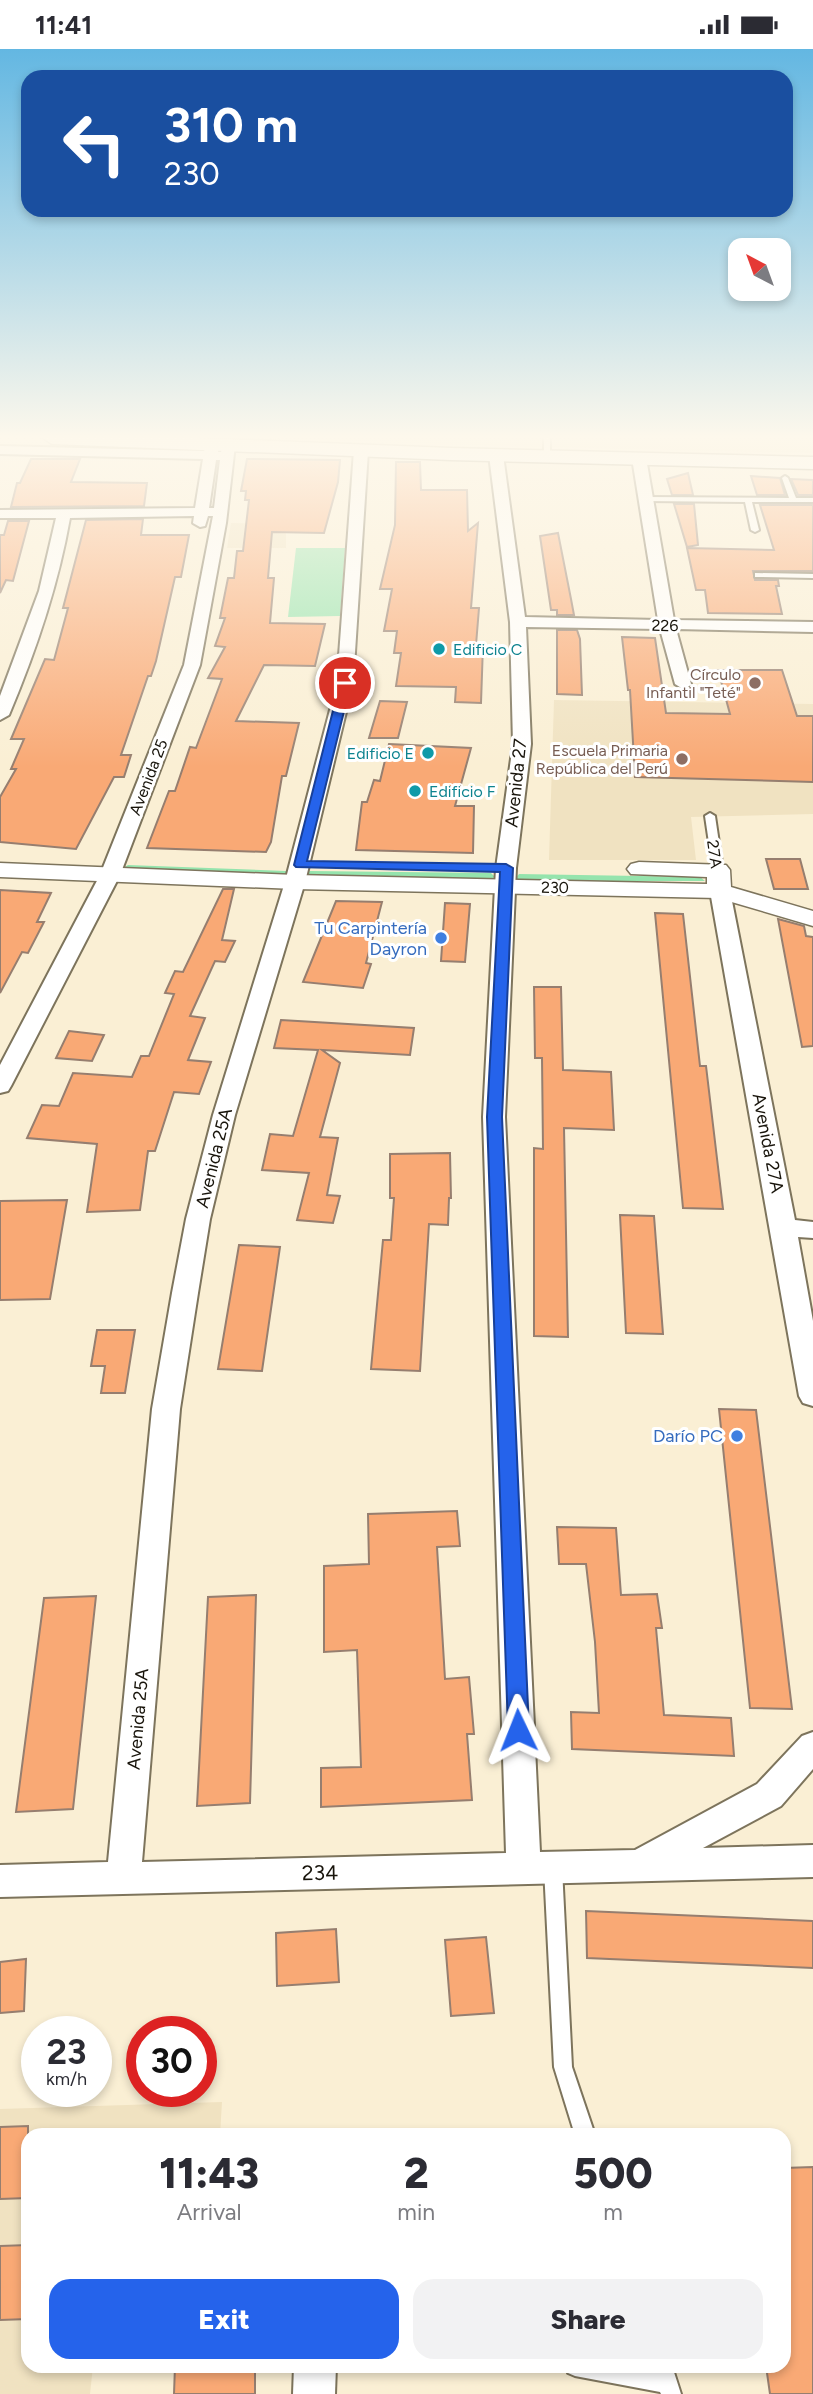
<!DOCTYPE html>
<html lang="en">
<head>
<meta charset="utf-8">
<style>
	:root { --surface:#fff; --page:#f2f2f3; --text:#2b2b33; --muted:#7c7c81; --accent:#2563eb }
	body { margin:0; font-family:Figtree,sans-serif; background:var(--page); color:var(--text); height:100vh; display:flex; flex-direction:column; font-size:26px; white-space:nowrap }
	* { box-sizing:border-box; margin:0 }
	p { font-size:23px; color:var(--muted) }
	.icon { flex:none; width:38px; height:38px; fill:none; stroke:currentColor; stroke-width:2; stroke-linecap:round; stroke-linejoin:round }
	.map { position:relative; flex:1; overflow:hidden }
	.sheet { position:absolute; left:21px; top:2079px; width:770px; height:245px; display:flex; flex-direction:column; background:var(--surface); border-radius:21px; box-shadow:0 4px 10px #0003 }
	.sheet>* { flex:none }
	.banner { position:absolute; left:21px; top:21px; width:772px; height:147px; border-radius:21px; box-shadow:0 4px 10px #0003; background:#1a4fa0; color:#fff; overflow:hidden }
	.needle { width:46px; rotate:319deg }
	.controls { position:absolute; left:728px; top:189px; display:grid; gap:14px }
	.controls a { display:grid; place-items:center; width:63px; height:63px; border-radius:14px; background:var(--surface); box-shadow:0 4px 10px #0003; font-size:35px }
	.speed { position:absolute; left:21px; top:1967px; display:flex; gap:14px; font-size:35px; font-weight:700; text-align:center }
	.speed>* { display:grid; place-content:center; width:91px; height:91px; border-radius:50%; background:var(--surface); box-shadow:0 4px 10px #0003; line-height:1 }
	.speed small { font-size:18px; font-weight:400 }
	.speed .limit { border:10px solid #d22; background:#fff; color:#111 }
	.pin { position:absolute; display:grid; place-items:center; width:60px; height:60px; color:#fff; margin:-30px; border:4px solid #fff; border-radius:50%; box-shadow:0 2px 7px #0007 }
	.me { position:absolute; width:77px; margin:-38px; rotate:358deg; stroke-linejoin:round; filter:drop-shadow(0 0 5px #0008) }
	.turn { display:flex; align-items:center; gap:24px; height:147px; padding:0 28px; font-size:32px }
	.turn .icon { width:91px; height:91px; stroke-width:2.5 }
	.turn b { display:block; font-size:49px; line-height:60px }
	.eta { display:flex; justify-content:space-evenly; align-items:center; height:119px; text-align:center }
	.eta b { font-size:42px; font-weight:800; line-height:49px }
	.action { display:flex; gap:14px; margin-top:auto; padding:14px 28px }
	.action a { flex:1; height:80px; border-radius:21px; background:var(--accent); color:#fff; font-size:28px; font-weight:800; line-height:80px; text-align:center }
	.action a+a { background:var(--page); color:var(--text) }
	.status { display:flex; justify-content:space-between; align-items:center; height:49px; padding:0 35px; background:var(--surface); direction:ltr }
	.status svg { height:19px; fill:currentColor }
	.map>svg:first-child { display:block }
	.built { fill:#f0e2c1 }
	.green { fill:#95e4ad }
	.building { fill:#f9a975; stroke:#967e6f; stroke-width:2 }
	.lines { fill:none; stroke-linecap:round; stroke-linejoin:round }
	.service-casing { stroke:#7d745c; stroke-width:4 }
	.minor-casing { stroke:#7d745c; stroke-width:4 }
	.tertiary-casing { stroke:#7d745c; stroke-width:3 }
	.secondary-casing { stroke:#7d745c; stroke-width:3 }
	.service { fill:#fff; fill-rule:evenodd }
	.minor { fill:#fff; fill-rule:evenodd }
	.tertiary { fill:#fff; fill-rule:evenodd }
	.secondary { fill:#fff; fill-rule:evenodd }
	.route { fill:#2563eb; stroke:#184099; stroke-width:2 }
	.culture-dot { fill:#0f9aa8; stroke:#fff; stroke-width:2.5 }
	.education-dot { fill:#8d6e63; stroke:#fff; stroke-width:2.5 }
	.shop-dot { fill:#3f7fe0; stroke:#fff; stroke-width:2.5 }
	.labels { text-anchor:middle; stroke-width:6; stroke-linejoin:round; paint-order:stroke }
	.far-street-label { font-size:16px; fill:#18140b; stroke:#fff }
	.far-culture-label { font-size:16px; fill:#0d838f; stroke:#fff; text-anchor:start }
	.far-education-label { font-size:16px; fill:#785e54; stroke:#fff; text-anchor:end }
	.street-label { font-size:18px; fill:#18140b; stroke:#fff }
	.shop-label { font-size:18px; fill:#366cbe; stroke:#fff; text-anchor:end }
	.near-street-label { font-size:21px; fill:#18140b; stroke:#fff }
</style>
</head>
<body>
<div class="status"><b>11:41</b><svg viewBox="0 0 49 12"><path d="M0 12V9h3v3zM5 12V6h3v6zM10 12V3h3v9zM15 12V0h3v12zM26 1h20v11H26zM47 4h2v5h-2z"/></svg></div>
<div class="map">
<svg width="813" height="2345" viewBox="0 0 813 2345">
	<rect width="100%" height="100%" fill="#faefd4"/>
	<!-- built -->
	<g class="built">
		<polygon points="274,389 813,389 813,404 508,397"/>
		<polygon points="231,474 286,475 286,499 227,499"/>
		<polygon points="554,651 813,655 813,765 691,768 696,811 549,811"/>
		<polygon points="222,2053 220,2086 28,2086 28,2317 93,2317 90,2345 0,2345 0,2060"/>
	</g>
	<!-- green -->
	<g class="green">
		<polygon points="296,499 345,499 340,567 288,568"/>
		<polygon points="128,816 286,822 290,824 287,827 121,820"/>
		<polygon points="310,822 491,824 495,828 490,830 308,827 307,824"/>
		<polygon points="519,825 700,828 705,832 518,832 515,830"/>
	</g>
	<!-- building -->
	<g class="building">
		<polygon points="31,410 80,410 71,433 147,434 144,457 11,458 17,434 20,434"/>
		<polygon points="247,410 340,411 338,433 324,484 272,483 268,529 274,529 270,574 325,575 315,617 264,616 236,672 299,674 286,727 282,727 271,793 266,803 147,799 169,742 175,742 190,698 196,699 222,630 208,629 225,598 215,597 225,569 220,569 228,529 234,529 237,502 243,502 249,451 245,451 246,442 241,442"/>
		<polygon points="396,413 420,413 421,441 467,441 468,482 478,474 471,559 479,559 476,596 483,596 481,654 455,653 456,638 396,637 401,604 394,604 397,582 384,582 392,540 380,540 395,476"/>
		<polygon points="688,424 693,446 672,446 667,430"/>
		<polygon points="751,427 780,429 785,446 757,446"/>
		<polygon points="791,430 813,431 813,446 798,446"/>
		<polygon points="674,455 694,455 698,496 687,498"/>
		<polygon points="760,456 813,456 813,522 753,522 755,531 778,531 779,537 776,537 782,565 708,564 705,541 696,541 687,499 774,501"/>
		<polygon points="143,470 141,486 189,486 181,528 175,528 156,612 151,627 148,627 121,706 131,706 124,728 114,728 76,800 0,793 0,748 16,720 11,720 24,690 11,690 45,610 54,611 68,559 63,559 86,471"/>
		<polygon points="8,472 29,472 13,532 6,531 0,544 0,486 4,486"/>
		<polygon points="558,484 571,550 574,566 557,566 557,561 551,561 540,487"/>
		<polygon points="557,581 577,581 580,590 582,646 557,645"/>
		<polygon points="622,588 655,589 666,664 730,665 718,621 782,621 797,667 813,667 813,733 635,728 630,641 628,641"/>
		<polygon points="380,652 407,653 398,689 369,689"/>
		<polygon points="389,695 471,699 455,757 474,757 473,804 356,801 362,753 367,753 374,731 380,732"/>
		<polygon points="766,810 800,810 808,840 774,840"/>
		<polygon points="223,840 234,840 222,891 235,892 225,913 215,912 190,967 205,969 188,1011 211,1013 199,1045 174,1043 155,1102 148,1102 140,1161 87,1163 97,1095 27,1089 42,1056 59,1057 73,1024 132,1028 141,1007 149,1007 174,945 165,944 175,922 183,923"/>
		<polygon points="0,841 51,844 37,873 44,873 28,904 22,903 0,944"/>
		<polygon points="336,852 382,853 366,914 371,915 363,939 303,933"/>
		<polygon points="445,854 470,855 465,913 441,912"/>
		<polygon points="655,864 683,865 700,1017 706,1017 723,1160 683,1159"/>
		<polygon points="778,870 804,877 806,887 813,888 813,997 802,998"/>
		<polygon points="534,938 561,938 563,1021 611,1023 614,1081 564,1079 568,1288 534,1287 534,1099 543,1100 542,1009 535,1009"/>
		<polygon points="281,971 414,979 410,1006 322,1001 340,1014 320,1088 338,1089 327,1146 340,1147 333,1174 297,1171 309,1124 262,1121 270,1085 293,1087 318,1001 274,999"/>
		<polygon points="69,982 104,986 92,1012 56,1009"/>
		<polygon points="450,1104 451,1149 449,1149 448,1176 429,1175 420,1322 371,1320 383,1191 391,1191 394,1149 390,1149 390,1105"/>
		<polygon points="67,1151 50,1250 0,1251 0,1152"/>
		<polygon points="620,1166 654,1167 663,1285 626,1284"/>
		<polygon points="239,1196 280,1198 262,1322 218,1320"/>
		<polygon points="97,1281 135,1281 125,1344 101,1344 105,1317 91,1317"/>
		<polygon points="719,1360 756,1361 792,1660 750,1659"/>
		<polygon points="457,1462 460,1497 437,1498 445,1630 469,1628 474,1685 467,1685 472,1751 321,1758 321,1719 361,1718 357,1601 324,1603 324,1517 369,1515 368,1465"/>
		<polygon points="557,1478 616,1479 621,1546 657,1545 662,1579 656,1579 664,1666 731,1669 734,1707 572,1700 571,1663 599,1664 595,1593 586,1515 559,1515"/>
		<polygon points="256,1546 250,1754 197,1757 208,1548"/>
		<polygon points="96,1547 73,1760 16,1763 44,1549"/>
		<polygon points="586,1862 813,1872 813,1919 587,1909"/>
		<polygon points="336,1880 339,1933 277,1937 276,1884"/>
		<polygon points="486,1888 494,1964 451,1967 445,1891"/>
		<polygon points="26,1910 24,1962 0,1964 0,1913"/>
		<polygon points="28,2077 28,2149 0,2150 0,2078"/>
		<polygon points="813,2118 813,2345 770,2345 766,2317 784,2317 784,2119"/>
		<polygon points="28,2196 28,2270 0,2271 0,2197"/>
		<polygon points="175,2317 255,2317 255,2345 174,2345"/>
	</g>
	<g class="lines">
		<!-- service casing -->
		<g class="service-casing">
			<g id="service">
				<polygon points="544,389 550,389 550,407 547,409 544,407"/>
				<polygon points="785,427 788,429 796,449 813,449 813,453 752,453 759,481 755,483 751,481 745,453 646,452 643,450 646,448 789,449 782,429"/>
				<polygon points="755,524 813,525 813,529 758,528 755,528"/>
				<polygon points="710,764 715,767 723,821 718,824 713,821 705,767"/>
				<polygon points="553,1811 559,1813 562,1819 572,2018 595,2086 575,2086 554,2018 544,1819 547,1813"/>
				<polygon points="565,2317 632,2317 653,2321 652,2317 672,2317 681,2345 661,2345 660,2343 575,2327 568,2324"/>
			</g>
		</g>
		<!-- minor casing -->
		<g class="minor-casing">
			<g id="minor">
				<path d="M212 392 219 396 218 403H221L223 393H233L235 396 226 474 200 616 120 826 11 1037 8 1042 0 1044V1016L100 826 184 616 213 467H208L205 477 200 478 193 474 194 467 70 469C58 537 36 602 9 666L0 671V647L39 542 56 469H0V461L195 459 203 410 0 405V397L204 402 207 393ZM216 411H220L214 459H209Z"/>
				<polygon points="361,398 368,402 353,634 305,833 235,1066 210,1170 198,1244 180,1360 142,1813 506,1804 483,1068 496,819 513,695 510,573 489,406 496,402 503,406 525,568 658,571 632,409 639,405 646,409 674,571 813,573 813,583 676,580 691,635 683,640 675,635 660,580 526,578 531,695 516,819 505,1068 540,1803 635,1801 757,1735 802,1687 813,1683 813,1720 781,1757 703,1799 813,1796 813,1828 0,1848 0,1816 108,1813 152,1360 172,1244 186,1170 213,1066 285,833 337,634 354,402"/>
				<polygon points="720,836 730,842 795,1171 813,1173 813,1189 798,1188 813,1272 813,1357 803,1354 799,1347 710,842"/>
				<polygon points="294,2317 336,2317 335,2345 293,2345"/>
			</g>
		</g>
		<!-- tertiary casing -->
		<g class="tertiary-casing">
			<polygon id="tertiary" points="639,813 726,816 730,821 731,838 813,862 813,877 718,849 295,840 0,828 0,814 295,826 707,835 707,828 631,825 627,820 631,815"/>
		</g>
		<!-- secondary casing -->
		<g class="secondary-casing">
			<polygon id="secondary" points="43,389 198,389 451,399 813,408 813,420 451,411 52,395"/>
		</g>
		<!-- service -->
		<use href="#service" class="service"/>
		<!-- minor -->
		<use href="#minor" class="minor"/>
		<!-- tertiary -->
		<use href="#tertiary" class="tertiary"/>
		<!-- secondary -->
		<use href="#secondary" class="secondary"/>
	</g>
	<!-- sky -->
	<linearGradient id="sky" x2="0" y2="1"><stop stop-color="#63b7e2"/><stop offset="0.54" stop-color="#fdf8ec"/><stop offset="1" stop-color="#fdf8ec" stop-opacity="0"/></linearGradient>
	<rect width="813" height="718" fill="url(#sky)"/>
	<!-- route -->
	<polygon class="route" points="345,631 351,634 307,812 506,815 513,819 502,1068 529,1681 526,1687 518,1690 511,1687 508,1681 487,1068 500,823 296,818 294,816 340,634"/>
	<!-- markers -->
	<g class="culture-dot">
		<circle cx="439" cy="600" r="7"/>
		<circle cx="428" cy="704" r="7"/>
		<circle cx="415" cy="742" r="7"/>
	</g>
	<g class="education-dot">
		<circle cx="755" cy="634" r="7"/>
		<circle cx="682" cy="710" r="7"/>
	</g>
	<g class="shop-dot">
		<circle cx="441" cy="889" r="7"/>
		<circle cx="737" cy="1387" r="7"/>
	</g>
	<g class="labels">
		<!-- far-street labels -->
		<g class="far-street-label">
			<text transform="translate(665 576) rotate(1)" y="6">226</text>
			<text transform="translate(148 728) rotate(-69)" y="6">Avenida 25</text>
			<text transform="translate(715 805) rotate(82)" y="6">27A</text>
			<text transform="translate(555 838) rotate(1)" y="6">230</text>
		</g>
		<!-- far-culture labels -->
		<g class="far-culture-label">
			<text x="453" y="606">Edificio C</text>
			<text x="414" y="710" text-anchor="end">Edificio E</text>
			<text x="429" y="748">Edificio F</text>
		</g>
		<!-- far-education labels -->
		<g class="far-education-label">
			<text x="741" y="631">Círculo<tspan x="741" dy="18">Infantil "Teté"</tspan></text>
			<text x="668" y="707">Escuela Primaria<tspan x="668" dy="18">República del Perú</tspan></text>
		</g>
		<!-- street labels -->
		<g class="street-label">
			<text transform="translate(516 734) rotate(-84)" y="6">Avenida 27</text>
			<text transform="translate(768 1094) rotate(79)" y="6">Avenida 27A</text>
			<text transform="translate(214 1109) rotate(-76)" y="6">Avenida 25A</text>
			<text transform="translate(138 1670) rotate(-85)" y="6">Avenida 25A</text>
		</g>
		<!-- shop labels -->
		<g class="shop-label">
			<text x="427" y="885">Tu Carpintería<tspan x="427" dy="21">Dayron</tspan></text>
			<text x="723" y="1393">Darío PC</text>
		</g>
		<!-- near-street labels -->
		<g class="near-street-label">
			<text transform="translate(320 1824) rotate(-1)" y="7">234</text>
		</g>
	</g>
</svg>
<div class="controls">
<a><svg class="needle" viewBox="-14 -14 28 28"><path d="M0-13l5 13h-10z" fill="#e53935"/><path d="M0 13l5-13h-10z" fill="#7c7c81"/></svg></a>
</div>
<div class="speed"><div>23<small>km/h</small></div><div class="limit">30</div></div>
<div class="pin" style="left:345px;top:634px;background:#d93025"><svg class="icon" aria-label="arrive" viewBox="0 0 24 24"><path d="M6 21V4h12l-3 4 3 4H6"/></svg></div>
<svg class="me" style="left:518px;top:1681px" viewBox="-20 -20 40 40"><path d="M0-17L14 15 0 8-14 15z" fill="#2563eb" stroke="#fff" stroke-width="4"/></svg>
<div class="banner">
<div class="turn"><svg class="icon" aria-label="left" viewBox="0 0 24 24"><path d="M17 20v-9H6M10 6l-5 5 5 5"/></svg><div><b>310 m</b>230</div></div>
</div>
<section class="sheet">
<div class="eta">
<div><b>11:43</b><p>Arrival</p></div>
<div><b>2</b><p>min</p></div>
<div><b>500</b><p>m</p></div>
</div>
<div class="action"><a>Exit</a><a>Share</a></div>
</section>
</div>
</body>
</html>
